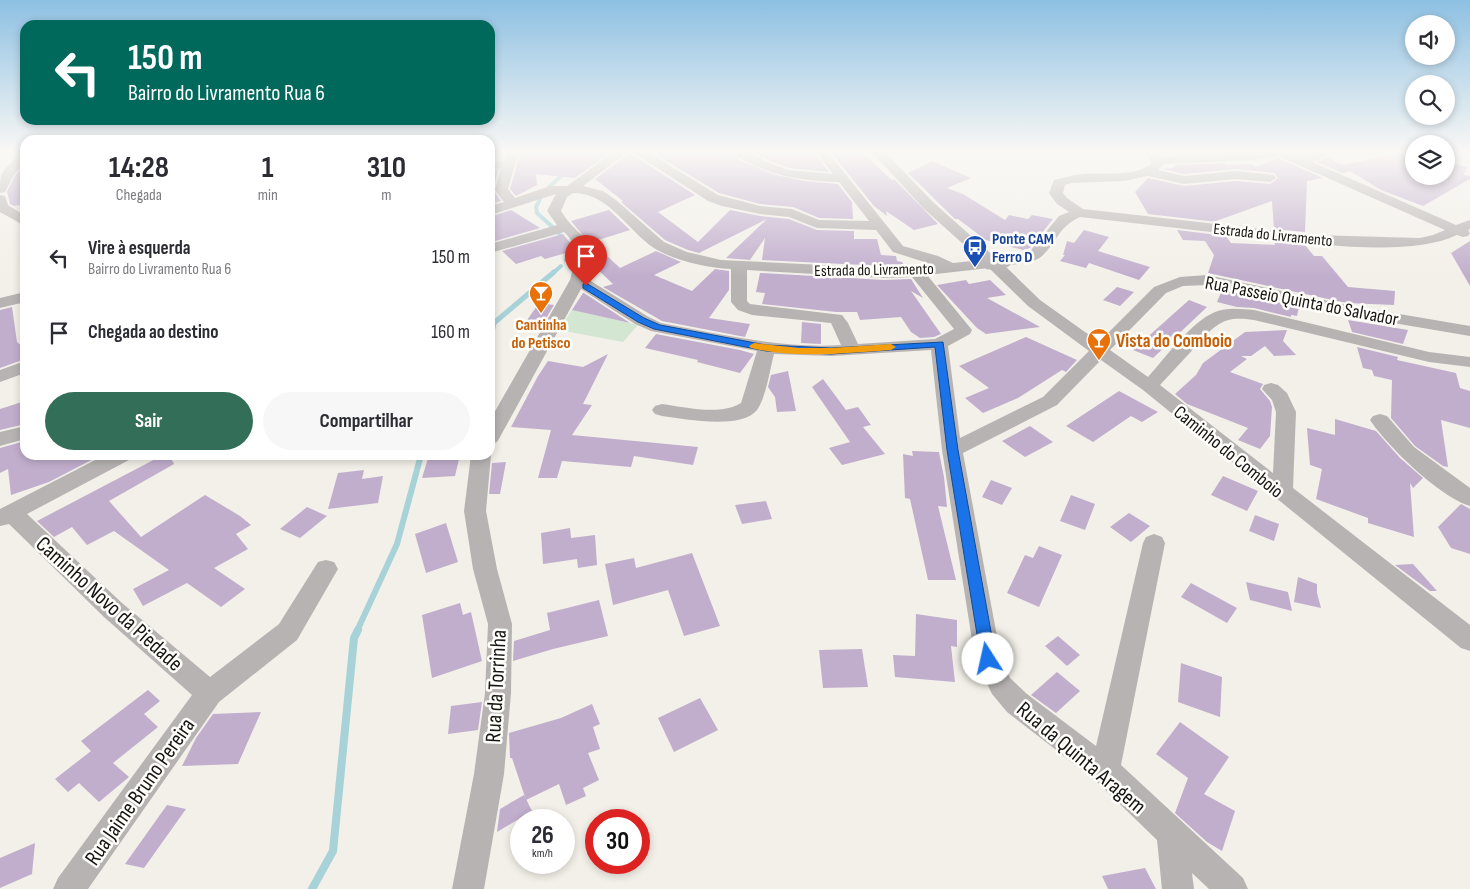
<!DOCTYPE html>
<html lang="pt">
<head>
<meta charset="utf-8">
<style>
	:root { --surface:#fff; --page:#f7f7f7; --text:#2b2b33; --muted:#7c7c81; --accent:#326e58 }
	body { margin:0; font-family:"Sofia Sans Condensed",sans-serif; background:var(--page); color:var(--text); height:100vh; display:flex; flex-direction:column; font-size:19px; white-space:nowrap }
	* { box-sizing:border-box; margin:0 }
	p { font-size:16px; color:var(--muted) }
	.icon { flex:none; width:28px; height:28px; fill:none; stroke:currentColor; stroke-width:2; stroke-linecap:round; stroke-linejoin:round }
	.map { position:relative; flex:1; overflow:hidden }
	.details { position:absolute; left:20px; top:135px; width:475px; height:325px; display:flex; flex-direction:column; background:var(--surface); border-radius:15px; box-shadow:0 2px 8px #0003 }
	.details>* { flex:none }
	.banner { position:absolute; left:20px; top:20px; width:475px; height:105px; border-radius:15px; box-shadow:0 2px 8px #0003; background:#00695c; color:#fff; overflow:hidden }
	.fabs { position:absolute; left:1405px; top:15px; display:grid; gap:10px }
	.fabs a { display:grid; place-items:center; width:50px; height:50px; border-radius:50%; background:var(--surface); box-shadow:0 2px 8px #0003; font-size:25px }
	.speed { position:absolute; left:510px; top:809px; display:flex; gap:10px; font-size:25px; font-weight:700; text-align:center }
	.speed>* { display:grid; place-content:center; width:65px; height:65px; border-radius:50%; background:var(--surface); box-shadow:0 2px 8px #0003; line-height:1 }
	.speed small { font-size:12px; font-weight:400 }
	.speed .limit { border:8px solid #d22; background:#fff; color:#111 }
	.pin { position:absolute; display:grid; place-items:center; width:42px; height:42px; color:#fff; margin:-51px -21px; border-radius:50% 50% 50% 0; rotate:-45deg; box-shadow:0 0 5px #0007 }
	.pin .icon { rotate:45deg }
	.me { position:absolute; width:55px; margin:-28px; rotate:350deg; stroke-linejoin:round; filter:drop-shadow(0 0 4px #0008) }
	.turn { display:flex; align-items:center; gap:18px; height:105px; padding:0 25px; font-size:22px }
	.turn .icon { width:65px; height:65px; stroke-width:2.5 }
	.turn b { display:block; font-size:35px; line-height:42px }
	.eta { display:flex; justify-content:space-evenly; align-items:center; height:85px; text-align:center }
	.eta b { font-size:30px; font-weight:700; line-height:35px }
	.cta { display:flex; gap:10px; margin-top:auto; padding:10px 25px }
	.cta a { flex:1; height:58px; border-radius:30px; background:var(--accent); color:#fff; font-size:20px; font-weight:700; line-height:58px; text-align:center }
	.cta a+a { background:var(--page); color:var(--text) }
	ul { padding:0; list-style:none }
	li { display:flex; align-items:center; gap:15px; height:75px; padding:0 25px }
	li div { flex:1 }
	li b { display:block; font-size:19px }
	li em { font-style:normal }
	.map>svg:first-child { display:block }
	.green { fill:#d2e6d1 }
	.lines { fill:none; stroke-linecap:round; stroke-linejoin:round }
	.stream-far3 { stroke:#a6d2d8; stroke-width:4 }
	.stream-far2 { stroke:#a6d2d8; stroke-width:5 }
	.stream-far1 { stroke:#a6d2d8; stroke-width:6 }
	.stream { stroke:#a6d2d8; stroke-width:8 }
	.building { fill:#c1aecd }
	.minor { fill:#b7b3b3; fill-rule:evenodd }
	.minor-bridge { stroke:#b7b3b3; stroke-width:13 }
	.route { fill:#1a73e8; stroke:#114b97 }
	.slow { fill:#f59e0b }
	.labels { text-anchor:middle; stroke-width:5; stroke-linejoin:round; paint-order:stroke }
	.far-street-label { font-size:16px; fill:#161513; stroke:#fffefb }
	.far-transit-label { font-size:16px; font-weight:bold; fill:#164399; stroke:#fffefb; text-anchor:start }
	.far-food-label { font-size:16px; font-weight:bold; fill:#c56008; stroke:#fffefb }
	.street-label { font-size:19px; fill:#161513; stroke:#fffefb }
	.food-label { font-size:19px; font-weight:bold; fill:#c56008; stroke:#fffefb; text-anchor:start }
	.near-street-label { font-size:22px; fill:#161513; stroke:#fffefb }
</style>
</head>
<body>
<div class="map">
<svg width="1470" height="889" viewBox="0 0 1470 889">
	<rect width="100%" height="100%" fill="#f3f0e9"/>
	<!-- green -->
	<polygon class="green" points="572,310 638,325 623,342 559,330"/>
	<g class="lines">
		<!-- stream-far3 -->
		<g class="stream-far3">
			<polyline points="549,187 566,172"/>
			<polyline points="540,199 536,207 537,213 557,231 572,252 566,260"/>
			<polyline points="552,274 561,266"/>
		</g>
		<!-- stream-far2 -->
		<polyline class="stream-far2" points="490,342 494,323 554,272"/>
		<!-- stream-far1 -->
		<polyline class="stream-far1" points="357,631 397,544 421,455"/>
		<!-- stream -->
		<polyline class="stream" points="312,889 333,851 354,638 358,630"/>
	</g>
	<!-- building -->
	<g class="building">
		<polygon points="527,151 612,151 575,178 536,174 537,185 516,196 510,189 519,158"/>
		<polygon points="650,151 729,151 739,160 772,174 804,181 838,184 852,202 853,219 819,218 793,207 760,204 719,193"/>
		<polygon points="750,151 813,151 829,172 789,168 770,161"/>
		<polygon points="830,151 861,151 892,180 894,179 938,224 914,230 886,211 887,216 874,206"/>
		<polygon points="1414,151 1414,176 1446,176 1446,162 1467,167 1464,175 1470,176 1470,179 1423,206 1381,190 1350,171 1342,173 1317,162 1327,157 1342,165"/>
		<polygon points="630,153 695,195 658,212 698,242 730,210 760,216 789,219 817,230 854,231 854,239 877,239 881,255 896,256 897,261 902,262 904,265 884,266 762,260 765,238 750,260 726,258 767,219 699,253 688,250 665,240 621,202 623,201 595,179"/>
		<polygon points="1278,158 1323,178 1307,181 1305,232 1274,229 1272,201 1216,221 1217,222 1148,214 1135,192 1148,178 1184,186 1236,181 1270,184 1278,178 1274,173 1236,169 1184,174 1163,169 1176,167 1173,165 1224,163 1226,165 1252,164 1256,167"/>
		<polygon points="932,161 971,178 947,188 963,194 1005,220 1009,215 1028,219 1032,215 1053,219 1030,248 1023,250 986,240 958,219 955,219 908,173"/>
		<polygon points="25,167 25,204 14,206 10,204 7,191 16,174"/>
		<polygon points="498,170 493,190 501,201 490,204 490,172"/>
		<polygon points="511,210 540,228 492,242 490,240 490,217"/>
		<polygon points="609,210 630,230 592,242 620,268 656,251 681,262 654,275 692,291 715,269 729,271 729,290 709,318 750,324 745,337 662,321 603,287 613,284 591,263 590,244 571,221"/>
		<polygon points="1084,230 1109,237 1098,251 1150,267 1139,280 1089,263 1086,268 1060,261 1065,255 1063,255 1067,241 1074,243"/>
		<polygon points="1177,230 1226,236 1231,243 1275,245 1274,241 1305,245 1314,256 1322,256 1348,287 1395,291 1394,305 1347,303 1208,273 1214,255 1205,241 1183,240"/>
		<polygon points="563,234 571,244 573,251 545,259 541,256 516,264 502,251"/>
		<polygon points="1470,241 1470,286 1451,253"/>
		<polygon points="760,273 884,280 911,279 923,298 911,291 941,334 934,337 920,338 911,332 901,317 860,320 857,312 836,312 762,304 765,293 756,292"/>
		<polygon points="966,280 969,284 990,280 1006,295 987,298 1040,327 986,334 977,328 937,285"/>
		<polygon points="1117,287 1134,292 1120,306 1103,300"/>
		<polygon points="1222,290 1299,307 1297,316 1291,315 1291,317 1254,308 1237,307 1217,302"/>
		<polygon points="583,293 584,293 630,323 572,310"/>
		<polygon points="1189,300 1207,307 1153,358 1133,350"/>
		<polygon points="539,303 554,305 542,325 525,323"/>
		<polygon points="12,307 17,342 25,349 25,359 0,368 0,310"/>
		<polygon points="1348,320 1408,330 1403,344 1352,332"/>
		<polygon points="802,322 821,324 821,344 801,343"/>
		<polygon points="1287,330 1283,341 1296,355 1274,356 1265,346 1251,356 1241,356 1247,359 1230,372 1263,384 1260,389 1270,401 1272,407 1270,436 1260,449 1238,440 1248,428 1187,404 1175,394 1196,375 1203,363 1245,332"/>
		<polygon points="656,334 740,350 754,354 740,373 697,362 698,360 645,348"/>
		<polygon points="1026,337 1077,360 1066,372 1062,370 1018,398 983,413 965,398 989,388 959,366"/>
		<polygon points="1357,347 1398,357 1397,360 1456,373 1460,388 1470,391 1470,428 1441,420 1448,467 1443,466 1415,446 1391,418 1392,380 1374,376 1372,370 1363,368"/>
		<polygon points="608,354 583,404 592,405 572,435 698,447 693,465 634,456 631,467 562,461 557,478 538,478 551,430 511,427 538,376 548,361 583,367"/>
		<polygon points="788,371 796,411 777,412 775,397 768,387 771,375"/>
		<polygon points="823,379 846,410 858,407 871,425 863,427 885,454 842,465 829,448 850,442 812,387"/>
		<polygon points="1119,391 1158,412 1142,422 1131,416 1093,442 1066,426"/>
		<polygon points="25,401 25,424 0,430 0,409"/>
		<polygon points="1335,419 1376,431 1400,458 1423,478 1413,488 1410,483 1414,537 1368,523 1368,518 1316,499 1322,469 1310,465 1307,428 1335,435"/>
		<polygon points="1030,426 1053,442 1025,457 1002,441"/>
		<polygon points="25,441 25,455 101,455 49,482 11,495 8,469 0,473 0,448"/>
		<polygon points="912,451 939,452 944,477 947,507 938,506 956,580 928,580 910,499 905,498 903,454 913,456"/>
		<polygon points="163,455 169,455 174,464 109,501 141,537 205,495 240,516 251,525 236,534 248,549 214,568 245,589 221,607 187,583 143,606 133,589 169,570 114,531 87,545 72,527 54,537 37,521"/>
		<polygon points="429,455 460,455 455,476 422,478"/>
		<polygon points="506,462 500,494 489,494 492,463"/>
		<polygon points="364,470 362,479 383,476 378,503 328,509 338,473"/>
		<polygon points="1223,476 1258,491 1247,511 1211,495"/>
		<polygon points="991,480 1012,488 1002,505 982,497"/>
		<polygon points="1071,495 1095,504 1085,530 1060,521"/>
		<polygon points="766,501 772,519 742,524 735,505"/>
		<polygon points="1461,504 1470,509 1470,554 1451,548 1438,527"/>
		<polygon points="307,507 327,516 300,538 280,529"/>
		<polygon points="1129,513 1150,526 1131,542 1110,527"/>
		<polygon points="1255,515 1279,524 1274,541 1249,531"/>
		<polygon points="446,523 458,562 426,573 415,534"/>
		<polygon points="570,528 571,538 595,535 597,565 578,568 577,559 543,564 541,533"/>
		<polygon points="1039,546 1062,555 1039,607 1007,593 1025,555 1033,558"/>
		<polygon points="692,553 720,626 684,636 668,590 613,605 605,564 634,558 636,568"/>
		<polygon points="1413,564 1437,591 1430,591 1395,565"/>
		<polygon points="1298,577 1317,584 1317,593 1321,608 1294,602"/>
		<polygon points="1246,582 1288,592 1292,611 1250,600"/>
		<polygon points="1191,583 1237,608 1227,623 1181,597"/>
		<polygon points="599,600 608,636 553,649 513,661 514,641 550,630 547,613"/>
		<polygon points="460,603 463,615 471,612 482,661 432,678 422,615"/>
		<polygon points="916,614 957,620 957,647 951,646 955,682 895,677 893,655 915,656"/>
		<polygon points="1058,636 1080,655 1067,666 1045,646"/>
		<polygon points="862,649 868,687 823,688 819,650"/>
		<polygon points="1181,663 1222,677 1220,717 1178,702"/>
		<polygon points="1057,672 1080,691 1056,713 1031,695"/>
		<polygon points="148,690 160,701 144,714 158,727 113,763 129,777 99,802 79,783 68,792 55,779 91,751 81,741"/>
		<polygon points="700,698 718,730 674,752 658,718"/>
		<polygon points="482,702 478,730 448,734 451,706"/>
		<polygon points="592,704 600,724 593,727 600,749 588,753 599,780 583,788 586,796 566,805 559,784 526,800 512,758 510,758 509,733 561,718"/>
		<polygon points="261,712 238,764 182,766 196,738 213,714"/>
		<polygon points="1180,722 1229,757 1204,794 1235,811 1222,851 1207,842 1175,813 1188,778 1156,754"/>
		<polygon points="524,795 532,811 497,832 500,809"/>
		<polygon points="167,805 186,809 144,868 125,864"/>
		<polygon points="35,843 32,874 0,888 0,858"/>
		<polygon points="1145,868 1156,889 1108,889 1102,876"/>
	</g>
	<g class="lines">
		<!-- minor -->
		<g class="minor">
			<path d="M509 151H522L517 157 508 189 515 198 550 186H567L615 151H629L583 186 603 191 616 200 664 242 687 252 721 260 884 268 934 265 893 252 876 230 817 228 789 217 760 214 722 206 708 201 631 151H646L718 195 760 206 792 209 819 220 869 221 839 182C807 181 779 178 751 164 744 160 736 157 731 151H746L769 163 789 170 833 174 815 151H827L903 246 938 256 953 263 981 260 923 208 871 151H884L933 202 998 260 1000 258 1031 250 1059 216 1069 212 1057 204 1049 193 1054 180C1064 178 1072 175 1082 174 1104 172 1131 178 1151 164L1150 159 1142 151H1155L1161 157 1263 151H1287L1299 156 1317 151H1333L1318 160 1310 161 1456 225 1470 220V229L1468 230 1470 233 1468 236 1463 237 1457 235C1406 259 1303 242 1246 236 1191 230 1136 223 1080 217 1059 226 1057 242 1042 256 1034 263 1014 265 1004 265L1040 300 1099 342 1154 287 1180 277 1207 275 1352 306 1470 326V336L1352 316 1207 285 1183 286 1166 293 1110 350 1148 377C1166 357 1191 322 1215 312 1227 307 1242 309 1254 310L1429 352 1470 357V367L1429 362 1254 320C1235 318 1227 317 1211 330L1160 385 1273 473 1276 412 1272 400 1262 389 1264 385 1271 383 1278 385 1287 393 1296 412 1293 488 1470 625V651L1461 648 1143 390 1101 360 1057 405 963 453 1001 658 1010 678 1027 694 1096 746 1143 543 1146 537 1154 534 1162 537 1165 543 1121 765 1243 878 1248 889H1209L1192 873 1194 889H1162L1157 840 1095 780 1007 712 992 694 975 659 942 450 931 350 831 356 774 354C770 369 766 398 757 410 741 430 684 419 662 416L655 414 652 410 655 406 662 404C685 407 720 416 741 403L757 351 651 331 635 324 581 289 500 437 497 442 490 444V420L570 280C575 260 581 248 564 232L490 253V244L557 225 547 211 556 194 490 215V206L504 202 495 190 501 168 490 170V162L503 161ZM1278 156 1445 230 1433 235 1420 238 1313 235 1083 209 1067 198 1063 193 1065 185 1071 183 1124 181 1148 176 1184 184 1236 179 1270 182 1276 178 1274 175 1236 171 1184 176 1158 170 1163 164 1255 160ZM573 193C608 192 628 231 654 248 675 261 707 268 731 269V302L738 310 752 315 831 323 841 345C780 349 721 334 661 323L647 316 586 278C597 231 581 243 561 211L567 197ZM989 268 1028 306 1089 351 1043 397 960 438 948 346 970 334 972 330 927 275ZM747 270 884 278 912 277 954 329 935 339 858 344 848 323 842 315 750 304 747 301Z"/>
			<path d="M25 153V164L15 173 5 192 0 193C0 188 0 181 1 176 4 168 16 156 25 153Z"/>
			<polygon points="0,195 5,196 8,205 25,216 25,226 0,212"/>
			<polygon points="25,292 25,302 0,308 0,298"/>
			<polygon points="25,361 25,373 0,382 0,370"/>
			<path d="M1380 414 1387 416 1414 447 1470 488V506C1440 497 1388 447 1370 420L1373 416Z"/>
			<polygon points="25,426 25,439 0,446 0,432"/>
			<polygon points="490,453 491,455 486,511 497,569 512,624 511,693 504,774 484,889 452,889 474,774 485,693 488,624 473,569 464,511 471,455 490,455"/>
			<polygon points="105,455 132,455 129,460 27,514 122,603 210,677 279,624 318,562 326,560 334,562 338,569 297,640 219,702 88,889 53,889 58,878 192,695 104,617 9,524 0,526 0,509"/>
		</g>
		<!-- minor-bridge -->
		<polyline class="minor-bridge" points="989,263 1005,261"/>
	</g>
	<!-- sky -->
	<linearGradient id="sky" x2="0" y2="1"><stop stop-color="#8dc0e2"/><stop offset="0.55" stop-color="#faf8f5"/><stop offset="1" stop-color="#faf8f5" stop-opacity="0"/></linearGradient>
	<rect width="1470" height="276" fill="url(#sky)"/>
	<!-- route -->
	<polygon class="route" points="586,283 644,318 660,325 766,345 831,348 943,342 958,450 996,659 993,664 988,666 983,664 981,659 947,450 935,347 831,354 766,351 654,329 638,322 583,288 583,284"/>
	<!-- slow -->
	<path class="slow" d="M754 343 799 348H831L891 344 896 347 891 350C845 353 797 359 751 348L749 346Z"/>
	<!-- icons -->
	<defs>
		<g id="bus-pin" transform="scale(1.25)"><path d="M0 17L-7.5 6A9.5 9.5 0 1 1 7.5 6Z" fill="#1a4fb4" stroke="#fffefb"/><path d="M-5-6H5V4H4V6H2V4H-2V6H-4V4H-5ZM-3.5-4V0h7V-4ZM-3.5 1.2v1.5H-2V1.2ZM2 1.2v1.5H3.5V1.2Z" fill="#fff"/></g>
		<g id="bar-pin" transform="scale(1.25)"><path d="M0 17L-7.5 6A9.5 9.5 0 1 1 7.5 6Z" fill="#e8710a" stroke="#fffefb"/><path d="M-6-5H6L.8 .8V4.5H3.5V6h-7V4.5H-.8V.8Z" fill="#fff"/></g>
	</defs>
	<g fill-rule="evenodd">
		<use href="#bus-pin" x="975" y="247"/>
		<use href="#bar-pin" x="541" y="293"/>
		<use href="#bar-pin" x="1099" y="340"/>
	</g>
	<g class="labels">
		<!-- far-street labels -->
		<g class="far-street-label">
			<text transform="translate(1273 234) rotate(6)" y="6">Estrada do Livramento</text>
			<text transform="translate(874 269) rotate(-1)" y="6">Estrada do Livramento</text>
		</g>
		<!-- far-transit labels -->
		<g class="far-transit-label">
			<text x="992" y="244">Ponte CAM<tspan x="992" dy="18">Ferro D</tspan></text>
		</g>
		<!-- far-food labels -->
		<g class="far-food-label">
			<text x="541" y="330">Cantinha<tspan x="541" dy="18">do Petisco</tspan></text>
		</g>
		<!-- street labels -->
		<g class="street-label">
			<text transform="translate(1302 300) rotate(11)" y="7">Rua Passeio Quinta do Salvador</text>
			<text transform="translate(1229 451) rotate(39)" y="7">Caminho do Comboio</text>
		</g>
		<!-- food labels -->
		<g class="food-label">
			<text x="1116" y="347">Vista do Comboio</text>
		</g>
		<!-- near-street labels -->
		<g class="near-street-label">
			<text transform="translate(110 603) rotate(42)" y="8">Caminho Novo da Piedade</text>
			<text transform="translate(495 686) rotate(-87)" y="8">Rua da Torrinha</text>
			<text transform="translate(1082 757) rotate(40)" y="8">Rua da Quinta Aragem</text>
			<text transform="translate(139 791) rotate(-55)" y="8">Rua Jaime Bruno Pereira</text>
		</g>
	</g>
</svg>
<div class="fabs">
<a><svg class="icon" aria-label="sound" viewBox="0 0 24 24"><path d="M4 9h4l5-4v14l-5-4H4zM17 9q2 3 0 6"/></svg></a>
<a><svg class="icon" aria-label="search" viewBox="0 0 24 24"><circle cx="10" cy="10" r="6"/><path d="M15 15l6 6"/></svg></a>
<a><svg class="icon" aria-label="layers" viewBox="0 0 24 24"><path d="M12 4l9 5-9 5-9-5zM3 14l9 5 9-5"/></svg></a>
</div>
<div class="speed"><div>26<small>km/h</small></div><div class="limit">30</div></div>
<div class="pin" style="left:586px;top:286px;background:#d93025"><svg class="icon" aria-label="arrive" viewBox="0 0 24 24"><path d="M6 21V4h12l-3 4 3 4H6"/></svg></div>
<svg class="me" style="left:988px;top:659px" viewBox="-20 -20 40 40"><circle r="19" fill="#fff"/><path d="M0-13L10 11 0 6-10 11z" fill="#1a73e8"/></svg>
<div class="banner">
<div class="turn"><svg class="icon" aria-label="left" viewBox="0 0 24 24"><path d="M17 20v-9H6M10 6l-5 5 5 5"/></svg><div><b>150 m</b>Bairro do Livramento Rua 6</div></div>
</div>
<section class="details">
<div class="eta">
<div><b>14:28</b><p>Chegada</p></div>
<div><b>1</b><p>min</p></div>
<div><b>310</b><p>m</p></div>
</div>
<ul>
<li><svg class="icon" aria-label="left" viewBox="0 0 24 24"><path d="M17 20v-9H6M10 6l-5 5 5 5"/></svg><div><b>Vire à esquerda</b><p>Bairro do Livramento Rua 6</p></div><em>150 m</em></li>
<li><svg class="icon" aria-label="arrive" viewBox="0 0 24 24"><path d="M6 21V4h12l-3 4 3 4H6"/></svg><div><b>Chegada ao destino</b></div><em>160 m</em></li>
</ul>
<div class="cta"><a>Sair</a><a>Compartilhar</a></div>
</section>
</div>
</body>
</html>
